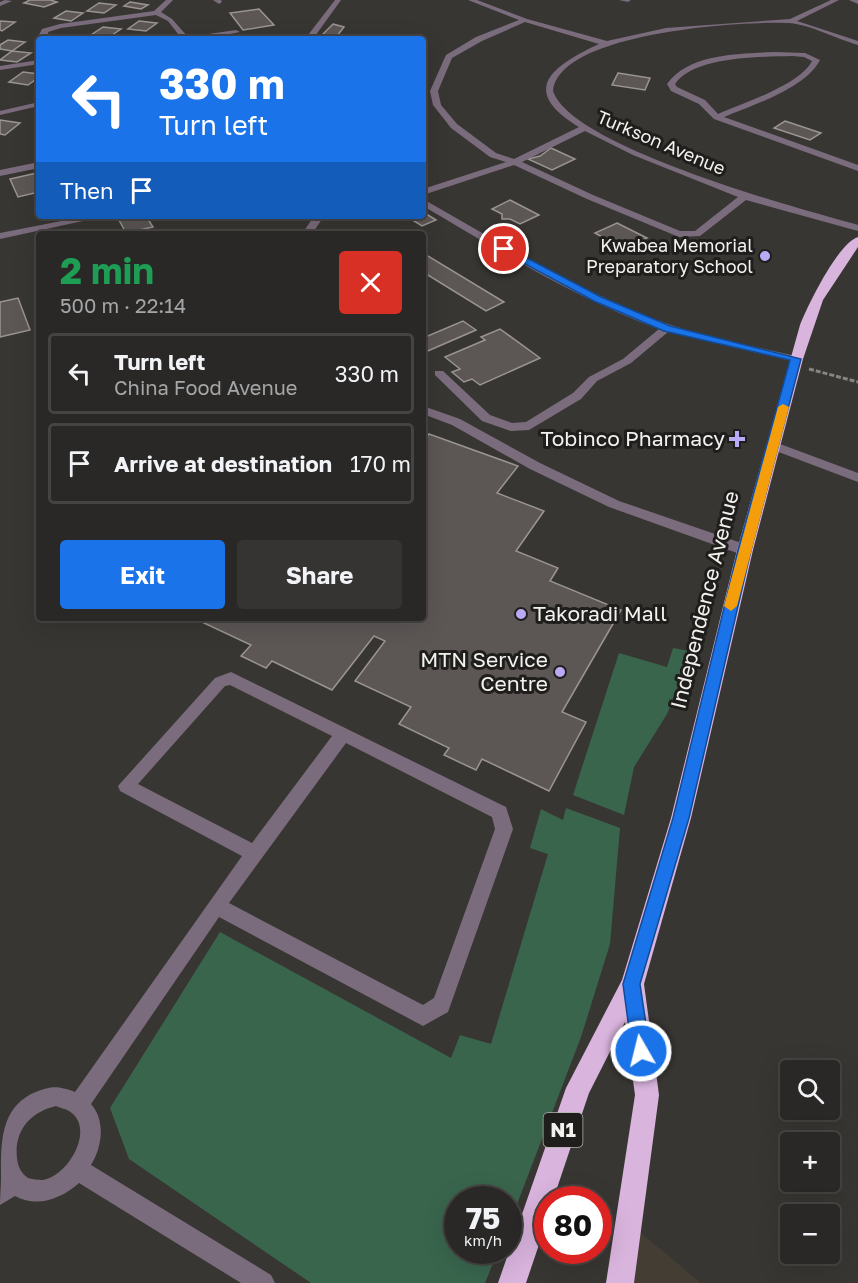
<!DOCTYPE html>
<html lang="en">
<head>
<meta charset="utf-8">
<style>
	:root { --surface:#2a2826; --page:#363432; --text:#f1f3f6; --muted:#a5a6a7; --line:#464443; --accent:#1a73e8 }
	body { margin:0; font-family:"Golos Text",sans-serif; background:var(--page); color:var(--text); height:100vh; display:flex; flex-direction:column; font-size:22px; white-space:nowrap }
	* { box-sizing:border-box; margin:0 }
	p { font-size:20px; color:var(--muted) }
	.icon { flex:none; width:33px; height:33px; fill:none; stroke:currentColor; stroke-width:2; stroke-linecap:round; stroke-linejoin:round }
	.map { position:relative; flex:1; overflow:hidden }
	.side { position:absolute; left:36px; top:231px; width:390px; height:390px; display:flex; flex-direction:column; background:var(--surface); border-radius:6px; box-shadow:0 6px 24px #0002,0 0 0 2px var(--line) }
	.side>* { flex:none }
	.hud { position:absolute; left:36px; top:36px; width:390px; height:183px; border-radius:6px; box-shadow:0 6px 24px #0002,0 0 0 2px var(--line); background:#1a73e8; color:#fff; overflow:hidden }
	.controls { position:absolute; left:780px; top:1060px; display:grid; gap:12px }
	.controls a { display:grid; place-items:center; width:60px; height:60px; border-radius:6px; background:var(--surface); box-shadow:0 6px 24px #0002,0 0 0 2px var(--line); font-size:30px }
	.speed { position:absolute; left:444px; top:1186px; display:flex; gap:12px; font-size:30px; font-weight:700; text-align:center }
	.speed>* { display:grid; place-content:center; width:78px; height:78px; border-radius:50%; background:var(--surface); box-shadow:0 6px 24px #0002,0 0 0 2px var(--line); line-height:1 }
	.speed small { font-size:15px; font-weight:400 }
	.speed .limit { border:9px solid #d22; background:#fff; color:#111 }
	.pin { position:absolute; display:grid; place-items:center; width:51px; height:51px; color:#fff; margin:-26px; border:3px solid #fff; border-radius:50%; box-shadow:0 2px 6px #0007 }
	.me { position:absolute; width:66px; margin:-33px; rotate:352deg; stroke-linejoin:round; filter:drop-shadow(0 0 4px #0008) }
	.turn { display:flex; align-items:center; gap:21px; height:126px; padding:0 24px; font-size:27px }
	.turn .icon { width:78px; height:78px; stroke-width:2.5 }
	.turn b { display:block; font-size:42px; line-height:51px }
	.then { display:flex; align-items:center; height:57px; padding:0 24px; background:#0003; gap:12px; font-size:22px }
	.round { display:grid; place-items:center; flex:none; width:63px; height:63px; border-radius:6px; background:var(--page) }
	.overview { display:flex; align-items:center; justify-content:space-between; height:102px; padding:0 24px }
	h1 { font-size:36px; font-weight:700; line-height:45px; color:#1e9e55 }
	.button { display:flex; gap:12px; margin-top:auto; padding:12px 24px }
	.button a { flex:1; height:69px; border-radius:6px; background:var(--accent); color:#fff; font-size:24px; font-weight:700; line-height:69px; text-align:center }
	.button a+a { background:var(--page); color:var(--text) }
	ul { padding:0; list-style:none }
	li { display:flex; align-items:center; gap:18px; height:81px; margin:0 12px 9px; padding:0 12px; border:3px solid var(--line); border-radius:6px }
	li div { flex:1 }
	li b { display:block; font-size:22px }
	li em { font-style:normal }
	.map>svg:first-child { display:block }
	.built { fill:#433d34 }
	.green { fill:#39654d }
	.building { fill:#5c5655; stroke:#9a9493; stroke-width:1.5 }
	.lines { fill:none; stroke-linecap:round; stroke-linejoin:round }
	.path { stroke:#878582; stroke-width:3; stroke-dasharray:5 2; stroke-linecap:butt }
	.minor { fill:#7b6c7d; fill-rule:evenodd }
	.highway { fill:#d9b4dd; fill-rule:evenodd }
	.route { fill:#1a73e8; stroke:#114b97; stroke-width:1.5 }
	.slow { fill:#f59e0b }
	.poi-dot { fill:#baaaf6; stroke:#1f1e1c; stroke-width:2 }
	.labels { text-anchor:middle; stroke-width:6; stroke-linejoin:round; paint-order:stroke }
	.far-street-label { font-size:18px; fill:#f2f1ee; stroke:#1f1e1c }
	.far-poi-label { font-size:18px; fill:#f2f1ee; stroke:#1f1e1c; text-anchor:end }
	.shield { fill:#1f1e1c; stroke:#b3b2af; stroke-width:1.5 }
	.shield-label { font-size:20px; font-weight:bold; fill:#f2f1ee }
	.poi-label { font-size:21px; fill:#f2f1ee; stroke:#1f1e1c; text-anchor:end }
	.street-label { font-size:21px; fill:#f2f1ee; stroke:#1f1e1c }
</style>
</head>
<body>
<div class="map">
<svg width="858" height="1283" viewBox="0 0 858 1283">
	<rect width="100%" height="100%" fill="#383632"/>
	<!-- built -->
	<polygon class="built" points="625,1220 701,1283 611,1283"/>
	<!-- green -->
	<g class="green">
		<polygon points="673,648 695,652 667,714 634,767 624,815 573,795 619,653 667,667"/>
		<polygon points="566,808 620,828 610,944 581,1037 509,1225 508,1200 458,1200 458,1251 498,1251 485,1283 311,1283 129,1159 110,1108 220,932 451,1058 460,1035 491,1044 548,854 530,848 541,809 563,820"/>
	</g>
	<!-- building -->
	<g class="building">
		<polygon points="30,0 50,0 57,2 44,7 24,3"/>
		<polygon points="130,2 148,5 141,9 124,6"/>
		<polygon points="99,3 116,5 104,13 87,11"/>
		<polygon points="259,9 274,25 243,30 230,13"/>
		<polygon points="66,11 83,13 71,21 54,18"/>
		<polygon points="0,21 15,22 2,31 0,30"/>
		<polygon points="139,21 157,23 146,31 128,29"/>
		<polygon points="333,24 344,27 337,36 322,35"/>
		<polygon points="103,27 121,29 109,37 91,35"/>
		<polygon points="8,40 25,42 12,51 0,49 0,45"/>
		<polygon points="12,51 31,53 17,62 0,60"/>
		<polygon points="23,72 39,74 39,77 28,85 9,82"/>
		<polygon points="618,73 650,78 645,90 612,85"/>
		<polygon points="0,120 20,123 5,135 0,134"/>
		<polygon points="785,121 821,133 810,140 774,128"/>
		<polygon points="551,148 575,159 552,170 528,159 540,156"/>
		<polygon points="37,173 39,192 18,197 10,179"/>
		<polygon points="510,200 539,215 520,224 510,219 502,219 502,214 492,209"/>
		<polygon points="423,212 436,220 422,226 406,216 423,216"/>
		<polygon points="138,216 146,216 153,227 126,233 119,220"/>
		<polygon points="617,223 647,238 624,249 595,233"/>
		<polygon points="423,253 504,302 486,311 423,272"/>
		<polygon points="18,298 30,330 0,337 0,302"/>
		<polygon points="463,321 476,330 423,353 423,338"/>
		<polygon points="500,329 540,358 480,385 472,379 464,382 452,372 460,369 445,357 485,340 481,337"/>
		<polygon points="429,434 518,466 497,493 544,511 516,551 558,568 550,581 621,610 562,712 586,722 549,791 482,759 476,770 444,755 449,748 399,724 411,707 355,681 385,641 374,636 332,690 272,661 266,668 241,656 251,645 204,623 209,618 423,618 423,441"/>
	</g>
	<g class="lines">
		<!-- path -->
		<polyline class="path" points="809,369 858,382"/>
		<!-- minor -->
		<g class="minor">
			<polygon points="5,0 12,1 0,6 0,2"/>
			<polygon points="166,0 173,0 161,12 172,19 188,37 236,30 240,32 204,39 182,39 168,21 156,15 61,28 48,32 49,39 41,39 39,35 42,29 60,24 154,11"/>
			<polygon points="213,0 221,0 222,2 219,4"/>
			<polygon points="335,0 341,0 313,39 305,39"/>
			<path d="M468 0H477L527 19 607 41 666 28 790 19 831 0H839L797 21 858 41V45C837 39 809 24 788 23 742 21 559 32 553 91 571 147 800 209 858 225V231L746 200 700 236 679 237 587 199 514 165 423 195V189L506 162 490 157 451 128 433 105 430 91 446 55 476 37 519 20ZM525 22 599 44C552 66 518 90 579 127L514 159 496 153 457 124 441 105 438 91 452 58 482 41ZM585 131 633 155 738 197 695 231H680L593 195 522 162Z"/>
			<polygon points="619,0 631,0 628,2"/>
			<polygon points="849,0 858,0 858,4"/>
			<path d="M774 52 805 53 820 60C806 88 753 105 724 117L858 165V171L714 119 699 104 671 91 667 84C689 53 740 54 774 52ZM792 56 804 57 812 61C800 85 743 103 718 114L705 100 677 87 675 84C694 56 761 57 792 56Z"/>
			<polygon points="39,60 39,64 0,70 0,66"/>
			<polygon points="39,102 39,106 0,115 0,111"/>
			<polygon points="39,162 39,168 0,176 0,170"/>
			<path d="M423 199 545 269 638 314 701 335 796 356 802 359 796 362 668 332 631 363 597 381 581 399 529 430 511 431 482 421 435 375V371H443L490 415 512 423 526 422 573 393 589 377 623 359 659 329C575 298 500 251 423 206Z"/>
			<polygon points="87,216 106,216 0,239 0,233"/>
			<polygon points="314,216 324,216 312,234 302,234"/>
			<polygon points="423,406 460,419 540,463 619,501 750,546 752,550 745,555 740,554 609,507 530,469 452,425 423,414"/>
			<polygon points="772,441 858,473 858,482 768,448 766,445"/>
			<path d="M231 672 506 807 513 829 448 1012 423 1026 219 917 91 1104C106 1121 102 1147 91 1165L271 1275 275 1283H241L79 1183C61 1199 37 1208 15 1196L0 1205C0 1196 1 1186 1 1178 1 1143 0 1111 31 1094 50 1086 56 1085 75 1092L242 856 120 791 118 786 215 678ZM230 685 332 736 252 843 138 784 225 686ZM346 743 492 817 495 829 434 998 423 1005 229 903ZM56 1106C60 1108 66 1109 69 1111 97 1128 67 1178 42 1180 38 1180 32 1179 28 1178 21 1173 18 1167 17 1158 14 1131 30 1112 56 1106Z"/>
		</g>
		<!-- highway -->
		<path class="highway" d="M858 237V247L823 300 803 359 753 550 691 818 644 984 659 1095 634 1283H606L635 1095 625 1022 589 1093 553 1200H548V1218L526 1283H498L566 1088 622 980 671 818 737 550 800 325C808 305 838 243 858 237Z"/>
	</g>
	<!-- route -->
	<polygon class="route" points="504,246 601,297 670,326 801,359 751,550 689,818 640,984 650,1051 647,1057 641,1060 634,1057 632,1051 623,984 673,818 738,550 790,360 664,331 594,301 501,251 500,249"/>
	<!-- slow -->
	<polygon class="slow" points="783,404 789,407 737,606 731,611 724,606 778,407"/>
	<!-- markers -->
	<g class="poi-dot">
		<circle cx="765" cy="256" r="6"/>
		<path d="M734 430h6v6h6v6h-6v6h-6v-6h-6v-6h6z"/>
		<circle cx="521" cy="614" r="6"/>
		<circle cx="560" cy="672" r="6"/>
	</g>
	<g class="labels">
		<!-- far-street labels -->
		<g class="far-street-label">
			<text transform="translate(661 143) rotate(23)" y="6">Turkson Avenue</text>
		</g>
		<!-- far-poi labels -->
		<g class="far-poi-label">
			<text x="753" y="252">Kwabea Memorial<tspan x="753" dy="21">Preparatory School</tspan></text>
		</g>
		<!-- shield labels -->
		<rect class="shield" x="543.5" y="1113" width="39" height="34" rx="4.5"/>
		<g class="shield-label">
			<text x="563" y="1137">N1</text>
		</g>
		<!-- poi labels -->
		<g class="poi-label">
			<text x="725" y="446">Tobinco Pharmacy</text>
			<text x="533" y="621" text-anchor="start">Takoradi Mall</text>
			<text x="548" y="667">MTN Service<tspan x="548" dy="24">Centre</tspan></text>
		</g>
		<!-- street labels -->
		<g class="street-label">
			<text transform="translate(705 600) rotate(-76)" y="7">Independence Avenue</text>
		</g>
	</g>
</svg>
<div class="controls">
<a><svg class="icon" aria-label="search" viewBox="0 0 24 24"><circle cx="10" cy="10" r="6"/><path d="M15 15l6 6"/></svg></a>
<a>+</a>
<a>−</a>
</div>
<div class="speed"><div>75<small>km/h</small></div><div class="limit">80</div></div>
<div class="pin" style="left:504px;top:249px;background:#d93025"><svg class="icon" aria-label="arrive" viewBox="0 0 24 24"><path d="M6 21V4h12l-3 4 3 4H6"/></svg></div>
<svg class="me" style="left:641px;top:1051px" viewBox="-20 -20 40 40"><circle r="17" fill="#1a73e8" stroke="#fff" stroke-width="3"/><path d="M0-11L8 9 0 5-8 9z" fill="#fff"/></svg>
<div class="hud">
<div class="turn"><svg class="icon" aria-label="left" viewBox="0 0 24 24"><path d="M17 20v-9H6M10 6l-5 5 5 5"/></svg><div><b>330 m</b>Turn left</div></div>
<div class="then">Then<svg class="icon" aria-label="arrive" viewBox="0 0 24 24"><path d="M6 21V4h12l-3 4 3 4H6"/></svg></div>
</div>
<section class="side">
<div class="overview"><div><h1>2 min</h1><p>500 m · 22:14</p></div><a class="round" style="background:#d93025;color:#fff"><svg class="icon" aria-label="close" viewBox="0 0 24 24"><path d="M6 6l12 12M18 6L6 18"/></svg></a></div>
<ul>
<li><svg class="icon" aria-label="left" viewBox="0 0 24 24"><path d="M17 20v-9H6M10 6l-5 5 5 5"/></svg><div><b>Turn left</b><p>China Food Avenue</p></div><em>330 m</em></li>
<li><svg class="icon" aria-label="arrive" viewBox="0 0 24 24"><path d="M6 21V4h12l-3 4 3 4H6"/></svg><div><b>Arrive at destination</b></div><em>170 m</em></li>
</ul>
<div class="button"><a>Exit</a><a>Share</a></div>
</section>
</div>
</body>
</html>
